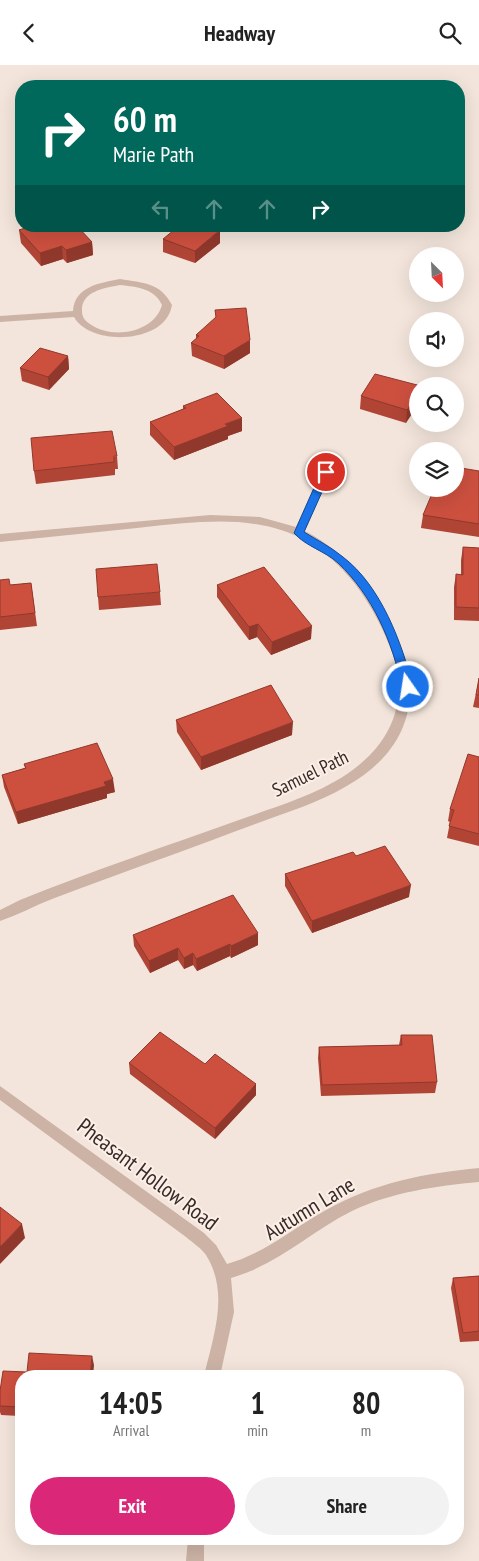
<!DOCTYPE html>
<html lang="en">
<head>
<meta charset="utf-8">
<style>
	:root { --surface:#fff; --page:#f2f2f2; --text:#222; --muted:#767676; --accent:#db2777 }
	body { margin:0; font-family:"PT Sans Narrow",sans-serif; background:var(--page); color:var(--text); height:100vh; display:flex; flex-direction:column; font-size:19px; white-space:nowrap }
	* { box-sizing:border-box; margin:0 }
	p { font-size:16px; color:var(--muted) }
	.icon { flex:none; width:28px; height:28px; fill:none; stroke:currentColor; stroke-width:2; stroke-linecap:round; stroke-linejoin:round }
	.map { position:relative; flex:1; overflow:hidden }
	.details { position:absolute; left:15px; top:1305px; width:449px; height:175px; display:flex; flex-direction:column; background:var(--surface); border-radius:20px; box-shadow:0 5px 20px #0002 }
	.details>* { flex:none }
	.top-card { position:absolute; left:15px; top:15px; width:450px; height:152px; border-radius:20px; box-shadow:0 5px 20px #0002; background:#00695c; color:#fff; overflow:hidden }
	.needle { width:32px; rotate:156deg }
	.buttons { position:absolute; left:409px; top:182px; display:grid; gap:10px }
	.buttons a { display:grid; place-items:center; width:55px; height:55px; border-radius:50%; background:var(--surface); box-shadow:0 5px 20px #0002; font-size:25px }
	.pin { position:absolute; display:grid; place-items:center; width:42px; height:42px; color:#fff; margin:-21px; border:2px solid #fff; border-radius:50%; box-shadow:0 1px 5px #0007 }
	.me { position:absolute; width:55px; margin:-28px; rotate:347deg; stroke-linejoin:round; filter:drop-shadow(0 0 4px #0008) }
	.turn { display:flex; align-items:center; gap:18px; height:105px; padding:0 15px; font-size:22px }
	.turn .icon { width:65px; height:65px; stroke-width:2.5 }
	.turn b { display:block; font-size:35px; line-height:42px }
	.lanes { display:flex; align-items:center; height:48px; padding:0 15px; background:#0003; justify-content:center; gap:25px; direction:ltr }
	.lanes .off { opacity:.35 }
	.eta { display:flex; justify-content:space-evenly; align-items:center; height:85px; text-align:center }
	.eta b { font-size:30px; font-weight:600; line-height:35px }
	.cta { display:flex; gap:10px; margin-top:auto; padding:10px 15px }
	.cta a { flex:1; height:58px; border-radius:30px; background:var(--accent); color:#fff; font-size:20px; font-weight:600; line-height:58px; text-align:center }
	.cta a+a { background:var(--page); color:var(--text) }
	header { display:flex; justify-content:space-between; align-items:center; height:65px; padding:0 15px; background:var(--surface); font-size:22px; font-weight:600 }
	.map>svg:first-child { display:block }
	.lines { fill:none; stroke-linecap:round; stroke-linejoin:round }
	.minor { fill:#ccb3a6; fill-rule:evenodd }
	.wall { fill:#b04536 }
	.shaded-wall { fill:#90382c }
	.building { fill:#cd503f; stroke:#90382c }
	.route { fill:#1a73e8; stroke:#114b97 }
	.labels { text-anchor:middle; stroke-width:4; stroke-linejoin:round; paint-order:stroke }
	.street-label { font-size:19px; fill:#382a27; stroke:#fbefe8 }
	.near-street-label { font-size:22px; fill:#382a27; stroke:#fbefe8 }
</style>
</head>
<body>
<header><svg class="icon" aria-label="back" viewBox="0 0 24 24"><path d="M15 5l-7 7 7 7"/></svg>Headway<svg class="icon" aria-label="search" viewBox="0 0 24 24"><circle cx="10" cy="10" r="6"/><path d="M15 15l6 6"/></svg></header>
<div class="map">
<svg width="479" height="1496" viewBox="0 0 479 1496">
	<rect width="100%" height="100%" fill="#f3e5db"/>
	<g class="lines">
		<!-- minor -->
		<g class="minor">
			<path d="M120 214C143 218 160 217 172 240 171 244 170 248 168 251 152 279 89 279 74 252L0 257V251L73 246C75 221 100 218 120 214ZM120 220C137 222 154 223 162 240 154 268 112 275 90 259 85 256 82 252 82 246 81 226 105 223 120 220Z"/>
			<path d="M326 404 331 407 305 466C349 489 377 528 397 572 426 635 405 689 345 722 318 738 287 747 258 758 228 769 199 780 169 791 130 805 91 819 52 834 34 841 18 850 0 856V845L20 835C92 806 166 781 239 755 280 740 325 728 359 700 394 671 407 633 393 590 384 565 371 540 355 519 295 443 223 454 137 463 92 468 46 472 0 477V469L210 450 260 452 296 462 321 407Z"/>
			<path d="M0 1021 204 1168 216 1180 227 1199C264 1189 293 1163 326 1145 374 1118 425 1108 479 1103V1117C436 1121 392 1127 352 1146 310 1167 277 1200 231 1213L234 1247 220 1311H204C213 1272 230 1228 206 1190 201 1183 193 1178 186 1172L0 1035Z"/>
			<polygon points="188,1474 204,1474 204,1496 186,1496"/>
		</g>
	</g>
	<!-- wall -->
	<g class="wall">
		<polygon points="19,165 92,177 93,190 67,198 63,194 41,201 21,178"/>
		<polygon points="163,174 220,178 195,198 163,187"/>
		<polygon points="215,245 250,288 224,304 192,291 191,278 196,274 196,270 216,253"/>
		<polygon points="68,291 69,304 49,325 22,316 20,303"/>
		<polygon points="421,321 406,358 360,344 361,331"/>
		<polygon points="183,341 242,366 228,371 228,374 174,395 150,370 150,357 183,344"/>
		<polygon points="117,391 118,404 115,404 115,410 36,419 34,406"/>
		<polygon points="479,406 479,472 421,463 423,450"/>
		<polygon points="463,482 479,483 479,556 454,555 454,522 456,509 461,510 461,495"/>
		<polygon points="0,515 10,520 31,518 37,561 0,565"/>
		<polygon points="217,520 311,574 271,590 257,572 249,575 217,532"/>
		<polygon points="160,527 161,540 99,545 98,532"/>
		<polygon points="479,614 479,643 473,642"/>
		<polygon points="176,655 292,670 201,705 177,667"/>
		<polygon points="479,692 479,781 447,773 450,757 448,756 450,744"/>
		<polygon points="24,699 115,727 107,729 107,733 18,759 4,722 2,710 25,703"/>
		<polygon points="356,791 409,832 312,868 285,821 285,809"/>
		<polygon points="133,870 258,880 231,893 230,891 197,906 193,900 184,904 178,895 150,908 134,881"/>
		<polygon points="401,970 437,1017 435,1028 321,1031 318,993 319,982 399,980"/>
		<polygon points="129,998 205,999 256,1030 215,1074 130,1009"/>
		<polygon points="479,1211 479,1276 460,1277 451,1223 453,1213"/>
		<polygon points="94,1300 21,1311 21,1363 19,1357 20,1351 1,1350 0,1347 0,1326 27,1307"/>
	</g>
	<!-- shaded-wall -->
	<g class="shaded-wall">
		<polygon points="220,165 220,178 195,198 195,186"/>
		<polygon points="92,177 93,190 67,198 66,185"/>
		<polygon points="62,181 63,194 41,201 40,188"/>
		<polygon points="250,275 250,288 224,304 224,291"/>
		<polygon points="68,291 69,304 49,325 48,312"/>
		<polygon points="418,330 418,340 406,358 407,345"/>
		<polygon points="242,353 242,366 228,371 228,374 174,395 174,382 225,359"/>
		<polygon points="258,559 257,572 249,575 249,562"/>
		<polygon points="312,561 311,574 271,590 272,577"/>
		<polygon points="293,657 292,670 201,705 201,692"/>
		<polygon points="113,714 115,727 107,729 107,733 18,759 16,747"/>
		<polygon points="411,820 409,832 312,868 312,856"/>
		<polygon points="258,868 258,880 231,893 231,881"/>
		<polygon points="230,879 230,891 197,906 196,894"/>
		<polygon points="178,883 178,895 150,908 149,896"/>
		<polygon points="193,888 193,900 184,904 184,893"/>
		<polygon points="256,1019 256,1030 215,1074 215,1063"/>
		<polygon points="22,1159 25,1173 0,1199 0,1182"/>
		<polygon points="92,1291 94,1300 93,1311 90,1311"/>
	</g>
	<!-- building -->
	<g class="building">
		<polygon points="31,161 77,161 92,177 66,185 62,181 40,188 19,165"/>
		<polygon points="179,161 209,161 220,165 195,186 163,174"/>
		<polygon points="246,243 250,275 224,291 191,278 199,271 196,270 216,252 215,245"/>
		<polygon points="40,283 68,291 48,312 20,303"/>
		<polygon points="375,309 421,321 418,321 418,330 407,345 361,331"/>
		<polygon points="217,328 242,353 225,359 228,361 174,382 150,357 186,343 183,341"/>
		<polygon points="112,366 117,391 114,391 114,397 34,406 31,373"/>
		<polygon points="455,402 479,406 479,459 423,450 434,424 455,424"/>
		<polygon points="463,482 479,483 479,543 456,542 456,509 463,510"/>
		<polygon points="157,499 160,527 98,532 96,504"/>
		<polygon points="264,502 312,561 272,577 258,559 249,562 217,520"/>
		<polygon points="9,514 10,520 31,518 35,548 0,552 0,515"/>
		<polygon points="479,613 479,630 476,630"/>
		<polygon points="271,620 293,657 201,692 176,655"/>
		<polygon points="97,678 113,714 104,717 106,721 16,747 2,710 26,703 24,699"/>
		<polygon points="468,689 479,692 479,769 449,761 454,745 450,744"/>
		<polygon points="385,781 411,820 312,856 285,809 353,787 356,791"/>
		<polygon points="233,830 258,868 231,881 230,879 196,894 193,888 184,893 178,883 149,896 133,870"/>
		<polygon points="160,967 205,999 215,989 256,1019 215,1063 129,998"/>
		<polygon points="401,970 432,970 437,1017 322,1020 319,982 402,980"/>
		<polygon points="0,1142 22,1159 0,1182"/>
		<polygon points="479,1211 479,1266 463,1268 453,1213"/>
		<polygon points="29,1288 92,1291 90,1311 21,1311 21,1342 0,1341 0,1326 3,1306 27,1307"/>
		<polygon points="21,1346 21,1357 19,1357"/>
	</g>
	<!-- route -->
	<path class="route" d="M326 404 331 407 304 467C317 475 331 482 343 492 381 521 402 578 413 622L411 625 408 626 402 622C392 576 373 531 338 498 325 486 305 481 294 468L321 407Z"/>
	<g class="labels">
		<!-- street labels -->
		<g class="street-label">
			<text transform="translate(310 708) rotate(-26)" y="7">Samuel Path</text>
		</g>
		<!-- near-street labels -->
		<g class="near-street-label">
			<text transform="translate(148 1109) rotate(37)" y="8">Pheasant Hollow Road</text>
			<text transform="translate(309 1143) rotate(-31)" y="8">Autumn Lane</text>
		</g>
	</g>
</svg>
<div class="buttons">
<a><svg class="needle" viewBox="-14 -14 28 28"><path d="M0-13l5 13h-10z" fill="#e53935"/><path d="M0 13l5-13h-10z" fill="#767676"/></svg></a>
<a><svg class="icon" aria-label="sound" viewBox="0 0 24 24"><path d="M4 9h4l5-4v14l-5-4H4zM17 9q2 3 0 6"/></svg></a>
<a><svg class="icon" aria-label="search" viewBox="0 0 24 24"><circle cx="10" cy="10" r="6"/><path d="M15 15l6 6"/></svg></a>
<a><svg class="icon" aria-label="layers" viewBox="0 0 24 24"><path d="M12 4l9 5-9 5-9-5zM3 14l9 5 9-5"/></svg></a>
</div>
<div class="pin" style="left:326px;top:407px;background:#d93025"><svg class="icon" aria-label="arrive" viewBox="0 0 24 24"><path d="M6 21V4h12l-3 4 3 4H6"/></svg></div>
<svg class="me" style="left:408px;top:622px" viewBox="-20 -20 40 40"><circle r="17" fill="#1a73e8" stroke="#fff" stroke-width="3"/><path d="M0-11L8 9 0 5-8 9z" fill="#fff"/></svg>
<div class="top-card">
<div class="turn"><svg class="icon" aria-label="right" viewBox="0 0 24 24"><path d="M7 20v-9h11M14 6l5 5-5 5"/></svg><div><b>60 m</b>Marie Path</div></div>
<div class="lanes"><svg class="icon off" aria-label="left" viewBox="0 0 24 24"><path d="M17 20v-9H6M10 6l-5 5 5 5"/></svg><svg class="icon off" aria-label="ahead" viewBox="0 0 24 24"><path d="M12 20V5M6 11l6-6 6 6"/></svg><svg class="icon off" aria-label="ahead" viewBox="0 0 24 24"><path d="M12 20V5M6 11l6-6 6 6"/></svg><svg class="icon" aria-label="right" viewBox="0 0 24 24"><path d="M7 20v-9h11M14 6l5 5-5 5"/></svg></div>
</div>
<section class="details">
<div class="eta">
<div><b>14:05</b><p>Arrival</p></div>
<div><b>1</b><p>min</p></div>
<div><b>80</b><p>m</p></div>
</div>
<div class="cta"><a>Exit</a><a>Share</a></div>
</section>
</div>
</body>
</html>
